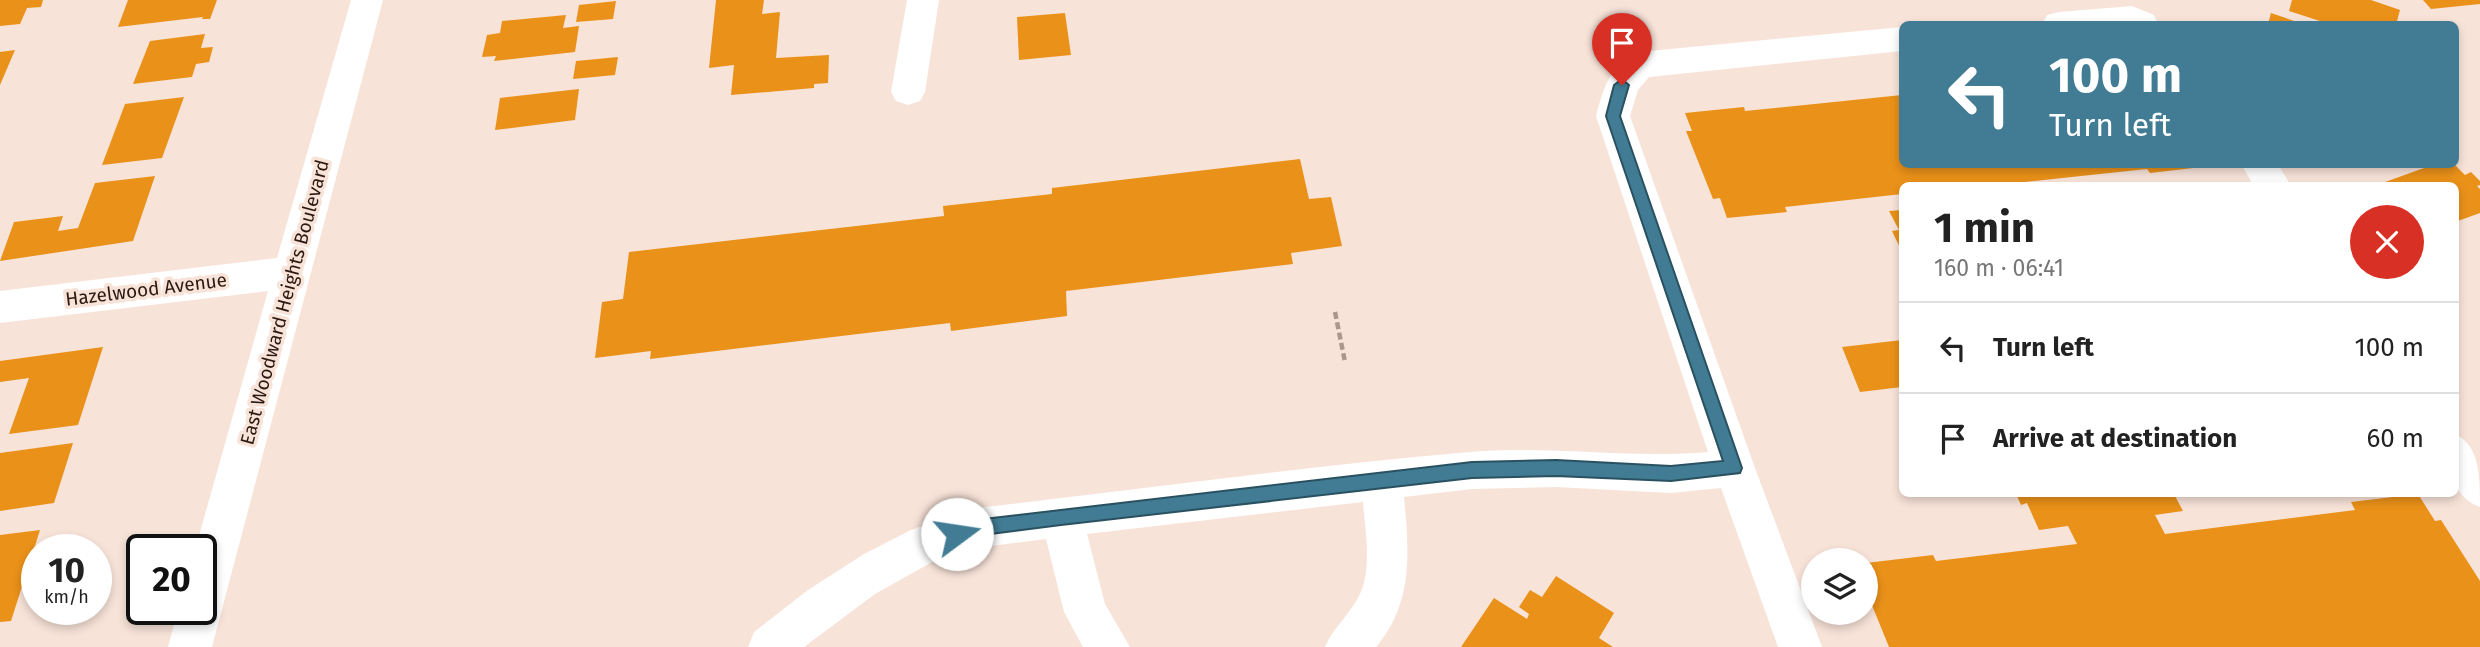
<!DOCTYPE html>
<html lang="en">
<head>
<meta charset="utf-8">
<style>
	:root { --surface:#fff; --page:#f6f6f6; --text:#222; --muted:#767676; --line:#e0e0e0 }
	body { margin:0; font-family:"Fira Sans",sans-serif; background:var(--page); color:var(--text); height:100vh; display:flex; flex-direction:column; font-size:26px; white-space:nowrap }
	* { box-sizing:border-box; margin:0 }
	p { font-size:23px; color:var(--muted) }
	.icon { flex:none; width:38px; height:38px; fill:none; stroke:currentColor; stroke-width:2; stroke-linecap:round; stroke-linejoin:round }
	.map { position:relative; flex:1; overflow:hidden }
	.panel { position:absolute; left:1899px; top:182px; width:560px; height:315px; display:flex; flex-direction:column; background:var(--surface); border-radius:10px; box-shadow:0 4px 10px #0003 }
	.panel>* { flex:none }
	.guide { position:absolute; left:1899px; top:21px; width:560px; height:147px; border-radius:10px; box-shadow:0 4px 10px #0003; background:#417c94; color:#fff; overflow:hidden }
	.tools { position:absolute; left:1801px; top:548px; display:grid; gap:14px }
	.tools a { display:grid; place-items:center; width:77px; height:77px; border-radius:50%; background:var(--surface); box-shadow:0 4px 10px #0003; font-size:35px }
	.speed { position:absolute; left:21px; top:534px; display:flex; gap:14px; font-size:35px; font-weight:700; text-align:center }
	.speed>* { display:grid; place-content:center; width:91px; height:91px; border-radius:50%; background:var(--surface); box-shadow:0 4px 10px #0003; line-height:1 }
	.speed small { font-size:18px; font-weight:400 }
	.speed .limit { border:4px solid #111; border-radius:10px; background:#fff; color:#111 }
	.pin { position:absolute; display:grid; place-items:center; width:60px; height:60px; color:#fff; margin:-72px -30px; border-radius:50% 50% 50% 0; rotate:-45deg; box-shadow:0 0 7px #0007 }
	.pin .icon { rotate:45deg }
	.me { position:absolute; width:77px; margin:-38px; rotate:76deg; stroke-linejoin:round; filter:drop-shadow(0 0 5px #0008) }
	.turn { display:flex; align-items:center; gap:24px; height:147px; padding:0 35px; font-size:32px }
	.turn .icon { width:91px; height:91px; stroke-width:2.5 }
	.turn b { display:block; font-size:49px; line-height:60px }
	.round { display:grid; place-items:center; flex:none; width:74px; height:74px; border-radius:37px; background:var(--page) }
	.head { display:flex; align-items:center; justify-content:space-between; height:119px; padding:0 35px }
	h1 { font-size:42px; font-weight:700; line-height:52px }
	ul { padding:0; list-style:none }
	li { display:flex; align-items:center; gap:21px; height:91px; padding:0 35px; border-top:2px solid var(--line) }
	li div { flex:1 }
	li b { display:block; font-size:26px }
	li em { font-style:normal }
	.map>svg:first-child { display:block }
	.building { fill:#ea9119 }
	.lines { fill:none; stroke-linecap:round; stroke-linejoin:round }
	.path { stroke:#ab978e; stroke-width:4.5; stroke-dasharray:7 3.5; stroke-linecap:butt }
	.minor { fill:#fff; fill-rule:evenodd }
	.route { fill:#417c94; stroke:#2a5160; stroke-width:2 }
	.labels { text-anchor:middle; stroke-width:7; stroke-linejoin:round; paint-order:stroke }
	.street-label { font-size:19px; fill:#2b1911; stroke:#f8e3d9 }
</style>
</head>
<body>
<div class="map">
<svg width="2480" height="647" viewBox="0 0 2480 647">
	<rect width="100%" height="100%" fill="#f8e3d9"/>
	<!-- building -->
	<g class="building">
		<polygon points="0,0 43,0 41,7 27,8 20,24 0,26"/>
		<polygon points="128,0 217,0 210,19 202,19 203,17 118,27"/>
		<polygon points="716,0 764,0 762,14 780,12 776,58 829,55 828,83 814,84 814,88 731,95 734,65 709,68"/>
		<polygon points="2292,0 2371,0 2400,10 2397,21 2407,24 2329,24 2289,11"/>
		<polygon points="2423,0 2480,0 2480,4 2431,9"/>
		<polygon points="616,1 613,19 576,22 579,5"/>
		<polygon points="1065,13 1071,55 1019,60 1017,17"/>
		<polygon points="2271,13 2303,24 2268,24"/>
		<polygon points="566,15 563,28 579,26 575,52 494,61 496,56 482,57 487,35 500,33 502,21"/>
		<polygon points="205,34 201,48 213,47 209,62 196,64 192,77 133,84 150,41"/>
		<polygon points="15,50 0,85 0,52"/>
		<polygon points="618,57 615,75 573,79 576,61"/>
		<polygon points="579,89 575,120 495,130 500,98"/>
		<polygon points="1902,95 1902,164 2211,166 2150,173 2147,169 1988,186 1902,186 1902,194 1785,207 1787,212 1727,218 1720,198 1713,199 1686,131 1692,131 1685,113 1744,107 1745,111"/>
		<polygon points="184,97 162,158 102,165 125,104"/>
		<polygon points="1300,159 1309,199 1331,197 1342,246 1291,253 1293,264 1066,291 1067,316 951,331 950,323 650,359 651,351 595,358 602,302 623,299 629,252 944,216 943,206 1052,194 1052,188"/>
		<polygon points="2435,164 2454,164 2465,175 2471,172 2480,181 2480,185 2477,186 2480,189 2480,213 2455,222 2455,186 2374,186"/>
		<polygon points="155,176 133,241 0,261 14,222 63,216 58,231 78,228 95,183"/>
		<polygon points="1902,210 1902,252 1892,231 1899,230 1889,211"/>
		<polygon points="1902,340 1902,387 1860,392 1842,347"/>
		<polygon points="103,347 78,425 9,434 29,378 0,382 0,361"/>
		<polygon points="73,443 54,503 0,511 0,453"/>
		<polygon points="2016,494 2174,494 2183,511 2155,515 2165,534 2355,510 2351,502 2418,494 2435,521 2441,520 2480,581 2480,647 1889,647 1867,593 1873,592 1866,571 1866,563 1933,555 1936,561 2077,544 2068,526 2039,530 2027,503 2021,505"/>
		<polygon points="40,530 11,621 0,622 0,535"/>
		<polygon points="1556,576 1614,613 1599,638 1613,647 1461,647 1494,598 1527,619 1529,614 1519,607 1530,590 1542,597"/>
	</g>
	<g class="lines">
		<!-- path -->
		<polyline class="path" points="1335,312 1345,362"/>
		<!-- minor -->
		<g class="minor">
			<polygon points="351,0 383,0 212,647 168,647 178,609 201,609 201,550 195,550 268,291 0,323 0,291 277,258"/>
			<polygon points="907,0 939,0 925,92 920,101 908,105 896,101 891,92"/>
			<polygon points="2132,6 2154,15 2158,24 2042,24 2047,15 2059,12"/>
			<path d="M1902 27V51L1649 77 1638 90 1630 116 1755 468 1822 647H1778L1721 488 1671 493 1556 487 1472 489 1404 497C1409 550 1414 603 1376 647H1325C1333 628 1348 616 1358 598 1373 571 1365 531 1363 502L1087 534 1105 604 1130 647H1083L1064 612 1046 539 975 548 934 561 875 594 804 647H748L754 632 808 590 864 554 911 530 975 508C1139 490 1305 466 1470 452 1549 445 1629 459 1708 452L1596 116C1603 90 1611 61 1639 52Z"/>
			<polygon points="2241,164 2278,164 2291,186 2254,186"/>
			<path d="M2455 434C2480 446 2480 476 2480 507 2446 494 2455 465 2455 434Z"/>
		</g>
	</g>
	<!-- route -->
	<polygon class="route" points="1622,79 1629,85 1620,116 1742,468 1740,473 1671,481 1556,476 1472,478 1061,525 975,536 957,542 951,540 948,534 951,528 975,520 1472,462 1556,460 1671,466 1723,461 1606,116 1614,85"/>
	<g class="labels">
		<!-- street labels -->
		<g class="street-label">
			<text transform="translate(146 289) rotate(-7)" y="7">Hazelwood Avenue</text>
			<text transform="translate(284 302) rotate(-75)" y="7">East Woodward Heights Boulevard</text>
		</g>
	</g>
</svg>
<div class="tools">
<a><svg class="icon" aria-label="layers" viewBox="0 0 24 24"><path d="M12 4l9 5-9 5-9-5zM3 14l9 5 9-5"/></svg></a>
</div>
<div class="speed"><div>10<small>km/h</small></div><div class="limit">20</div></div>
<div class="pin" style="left:1622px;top:85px;background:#d93025"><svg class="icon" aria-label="arrive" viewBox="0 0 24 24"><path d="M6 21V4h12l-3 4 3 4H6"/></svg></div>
<svg class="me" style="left:957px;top:534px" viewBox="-20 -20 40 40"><circle r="19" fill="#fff"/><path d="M0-13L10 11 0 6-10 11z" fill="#417c94"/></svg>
<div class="guide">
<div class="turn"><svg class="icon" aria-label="left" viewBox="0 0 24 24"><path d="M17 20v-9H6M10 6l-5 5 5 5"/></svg><div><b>100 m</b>Turn left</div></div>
</div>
<section class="panel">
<div class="head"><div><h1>1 min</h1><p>160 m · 06:41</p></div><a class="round" style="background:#d93025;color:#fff"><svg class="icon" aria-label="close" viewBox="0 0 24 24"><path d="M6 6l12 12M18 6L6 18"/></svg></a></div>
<ul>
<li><svg class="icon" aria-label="left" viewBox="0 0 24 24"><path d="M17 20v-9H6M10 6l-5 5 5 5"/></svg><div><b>Turn left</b></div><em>100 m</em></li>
<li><svg class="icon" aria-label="arrive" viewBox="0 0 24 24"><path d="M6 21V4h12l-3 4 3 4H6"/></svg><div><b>Arrive at destination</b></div><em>60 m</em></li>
</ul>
</section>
</div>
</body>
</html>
